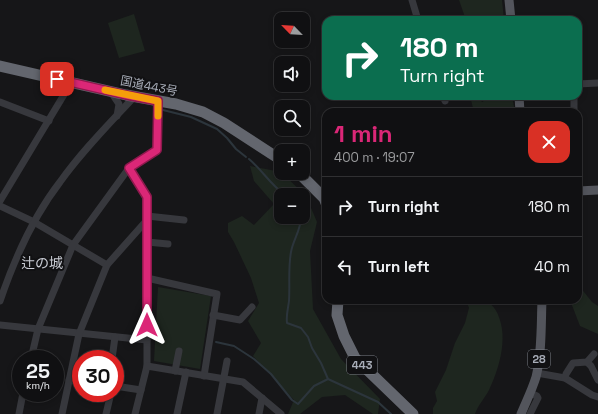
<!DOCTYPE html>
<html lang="en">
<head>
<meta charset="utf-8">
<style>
	:root { --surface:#101012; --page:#19191b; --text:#f1f3f6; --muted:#9c9d9f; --line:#303032; --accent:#db2777 }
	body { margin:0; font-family:"Space Grotesk","Noto Sans JP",sans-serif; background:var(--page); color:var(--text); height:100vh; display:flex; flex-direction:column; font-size:15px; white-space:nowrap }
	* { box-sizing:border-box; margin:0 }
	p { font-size:13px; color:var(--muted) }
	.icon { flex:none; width:22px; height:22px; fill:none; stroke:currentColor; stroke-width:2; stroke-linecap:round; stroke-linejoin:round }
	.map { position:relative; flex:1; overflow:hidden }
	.drawer { position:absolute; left:322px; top:108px; width:260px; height:196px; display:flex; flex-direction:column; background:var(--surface); border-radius:12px; box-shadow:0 2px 6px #0003,0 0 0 1px var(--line) }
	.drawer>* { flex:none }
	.guide { position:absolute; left:322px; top:16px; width:260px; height:84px; border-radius:12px; box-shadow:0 2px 6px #0003,0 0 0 1px var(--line); background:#0b6e4f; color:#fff; overflow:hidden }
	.needle { width:26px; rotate:295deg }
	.fabs { position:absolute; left:274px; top:12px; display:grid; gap:8px }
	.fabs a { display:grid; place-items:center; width:36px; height:36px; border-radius:8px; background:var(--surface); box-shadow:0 2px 6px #0003,0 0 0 1px var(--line); font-size:20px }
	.speed { position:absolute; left:12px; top:350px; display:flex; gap:8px; font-size:20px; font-weight:700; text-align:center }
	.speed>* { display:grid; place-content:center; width:52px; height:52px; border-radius:50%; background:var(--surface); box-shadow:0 2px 6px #0003,0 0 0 1px var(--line); line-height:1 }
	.speed small { font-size:10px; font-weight:400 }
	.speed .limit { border:6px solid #d22; background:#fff; color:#111 }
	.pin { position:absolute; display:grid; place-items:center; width:34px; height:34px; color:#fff; margin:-17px; border-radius:8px; box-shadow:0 2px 6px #0006 }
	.me { position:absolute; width:44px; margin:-22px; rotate:0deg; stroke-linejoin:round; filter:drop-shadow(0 0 3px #0008) }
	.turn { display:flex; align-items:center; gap:14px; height:84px; padding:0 12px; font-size:18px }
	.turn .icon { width:52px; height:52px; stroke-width:2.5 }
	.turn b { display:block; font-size:28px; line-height:34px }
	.round { display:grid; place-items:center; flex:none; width:42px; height:42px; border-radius:12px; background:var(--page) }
	.head { display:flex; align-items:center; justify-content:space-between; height:68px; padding:0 12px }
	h1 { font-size:24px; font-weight:700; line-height:30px; color:var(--accent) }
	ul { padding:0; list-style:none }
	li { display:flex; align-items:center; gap:12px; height:60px; padding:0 12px; border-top:1px solid var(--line) }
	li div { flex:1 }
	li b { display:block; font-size:15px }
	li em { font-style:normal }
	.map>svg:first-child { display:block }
	.green { fill:#1e261f; fill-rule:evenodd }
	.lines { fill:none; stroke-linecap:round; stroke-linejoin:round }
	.stream { stroke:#2c353c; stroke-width:2 }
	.minor { stroke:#37383d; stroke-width:7 }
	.major { stroke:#53555c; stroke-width:9 }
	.highway { stroke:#63666e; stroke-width:11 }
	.route-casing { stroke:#8e194d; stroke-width:10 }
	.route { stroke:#db2777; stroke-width:7 }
	.slow { stroke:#f59e0b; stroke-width:7 }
	.labels { text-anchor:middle; stroke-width:4; stroke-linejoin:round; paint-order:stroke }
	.shield { fill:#111113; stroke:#7b7e86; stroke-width:1 }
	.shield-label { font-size:11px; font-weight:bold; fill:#a8adb8 }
	.street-label { font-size:12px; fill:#a8adb8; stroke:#111113 }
	.quarter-label { font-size:14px; fill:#c9ccd4; stroke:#111113 }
</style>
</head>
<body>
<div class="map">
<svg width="598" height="414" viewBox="0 0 598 414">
	<rect width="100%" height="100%" fill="#161618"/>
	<!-- green -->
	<g class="green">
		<polygon points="459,0 502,0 504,20 466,20"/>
		<polygon points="134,14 145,51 119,58 108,23"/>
		<polygon points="470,96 483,102 485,96 512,96 515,112 474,112"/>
		<path d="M250 166 281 172 306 196 317 222 310 251 313 309 341 359 380 399 378 414H373L345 395 322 397 300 414H288L294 400 253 356 261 343 248 321 259 303 251 278 234 242 228 232V223L242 216 254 225 274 204 254 181ZM281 195H303V217H281Z"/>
		<polygon points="158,287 211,296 200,369 154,361"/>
		<polygon points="578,287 580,287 592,302 598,306 598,334 580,326 570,300 578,300"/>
		<path d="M466 300H487C489 303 493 306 495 309 510 333 500 367 489 390 485 398 478 405 475 414H433V408L437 401 435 392 446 370 455 343 465 323 469 308Z"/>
	</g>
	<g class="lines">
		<!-- stream -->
		<g class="stream">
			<polyline points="163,110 191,117 217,129 227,138 236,149 246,157"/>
			<path d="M249 159C262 170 271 185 285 195"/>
			<path d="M301 217C301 230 293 240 291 252 288 268 290 285 289 301 288 309 286 315 287 323L301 328 308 337 312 348 321 363 328 379 378 402 391 414"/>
			<polyline points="216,342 234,346 254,359 271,374 292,400 298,404 314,386 328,379"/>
		</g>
		<!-- minor -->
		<g class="minor">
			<polyline points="412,0 418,20"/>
			<polyline points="578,84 598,83"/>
			<polyline points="111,92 119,104 117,116"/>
			<polyline points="443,96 445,101"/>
			<polyline points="574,96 574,112"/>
			<polyline points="0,102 49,121"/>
			<polyline points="129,168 147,197 147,366 135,414"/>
			<polyline points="0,201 71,83"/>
			<polyline points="0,206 34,222 107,265"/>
			<polyline points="147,216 184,220"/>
			<polyline points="147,242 168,244"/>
			<polyline points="147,278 217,294 204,376"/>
			<path d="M0 301C14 260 33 217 60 182 82 151 109 124 134 97"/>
			<polyline points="213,315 240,320 252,307"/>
			<polyline points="0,325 147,340"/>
			<polyline points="31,359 38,329 73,245 129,168 157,150 158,101"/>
			<polyline points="112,359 115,337"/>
			<polyline points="587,362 591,366 598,380"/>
			<polyline points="147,366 243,382 281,414"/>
			<polyline points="175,371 179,351"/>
			<polyline points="537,373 565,378 592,395 598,397"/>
			<polyline points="565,378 566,374 573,363 587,362 594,354"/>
			<polyline points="69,380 81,382"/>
			<polyline points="115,386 141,390"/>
			<polyline points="19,414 23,393"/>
			<polyline points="62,414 79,334 107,265 147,220"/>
			<polyline points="106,414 111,393"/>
			<polyline points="177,414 186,372"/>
			<polyline points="217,414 227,361"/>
			<polyline points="259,414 262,398"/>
			<polyline points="530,414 538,398 537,396 530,393"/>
		</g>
		<!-- major -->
		<g class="major">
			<polyline points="509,0 511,20"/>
			<polyline points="519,96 520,112"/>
			<polyline points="578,191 598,190"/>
			<path d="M521 414C526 402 532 390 536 377 542 353 541 325 542 300"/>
		</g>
		<!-- highway -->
		<g class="highway">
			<polyline points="0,66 126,95 176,104 203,112 224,123 281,160"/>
			<polyline points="299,173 324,198 326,203"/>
			<polyline points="338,300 337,315 344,336 355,358 413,414"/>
		</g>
	</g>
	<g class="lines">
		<!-- route casing -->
		<g class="route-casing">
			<polyline id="route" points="57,79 126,95 158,101 157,150 129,168 147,197 147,325"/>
		</g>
		<!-- route -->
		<use href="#route" class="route"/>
		<!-- slow -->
		<polyline class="slow" points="105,90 158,101 158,116"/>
	</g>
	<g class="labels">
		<!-- shield labels -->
		<g class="shield">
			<rect x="528" y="350" width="22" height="18" rx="3"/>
			<rect x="347" y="356" width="30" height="18" rx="3"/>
		</g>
		<g class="shield-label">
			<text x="539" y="363">28</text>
			<text x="362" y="369">443</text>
		</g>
		<!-- street labels -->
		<g class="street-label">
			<text transform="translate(149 86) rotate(11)" y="4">国道443号</text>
		</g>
		<!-- quarter labels -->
		<g class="quarter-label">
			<text x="42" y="268">辻の城</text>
		</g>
	</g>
</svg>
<div class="fabs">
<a><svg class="needle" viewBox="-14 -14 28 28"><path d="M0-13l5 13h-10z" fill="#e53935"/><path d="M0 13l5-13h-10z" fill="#9c9d9f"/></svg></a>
<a><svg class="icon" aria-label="sound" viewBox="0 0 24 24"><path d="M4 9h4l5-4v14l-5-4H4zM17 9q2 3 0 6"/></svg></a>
<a><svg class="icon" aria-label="search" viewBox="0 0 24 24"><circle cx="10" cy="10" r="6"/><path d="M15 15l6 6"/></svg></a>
<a>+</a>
<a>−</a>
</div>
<div class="speed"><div>25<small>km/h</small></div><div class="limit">30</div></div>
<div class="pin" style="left:57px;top:79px;background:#d93025"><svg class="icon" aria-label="arrive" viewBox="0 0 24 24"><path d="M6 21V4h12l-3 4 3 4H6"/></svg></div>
<svg class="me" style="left:147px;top:325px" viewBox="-20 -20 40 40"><path d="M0-17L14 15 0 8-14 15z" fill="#db2777" stroke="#fff" stroke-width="4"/></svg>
<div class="guide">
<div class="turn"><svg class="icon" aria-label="right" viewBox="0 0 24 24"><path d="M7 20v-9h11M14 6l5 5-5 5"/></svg><div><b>180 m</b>Turn right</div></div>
</div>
<section class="drawer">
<div class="head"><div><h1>1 min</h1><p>400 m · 19:07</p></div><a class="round" style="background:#d93025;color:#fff"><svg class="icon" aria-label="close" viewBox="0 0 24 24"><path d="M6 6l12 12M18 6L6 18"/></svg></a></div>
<ul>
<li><svg class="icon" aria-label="right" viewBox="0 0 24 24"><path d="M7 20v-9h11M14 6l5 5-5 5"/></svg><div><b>Turn right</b></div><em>180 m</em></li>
<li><svg class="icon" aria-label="left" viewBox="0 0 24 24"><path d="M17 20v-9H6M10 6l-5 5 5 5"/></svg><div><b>Turn left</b></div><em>40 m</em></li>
</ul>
</section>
</div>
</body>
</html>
